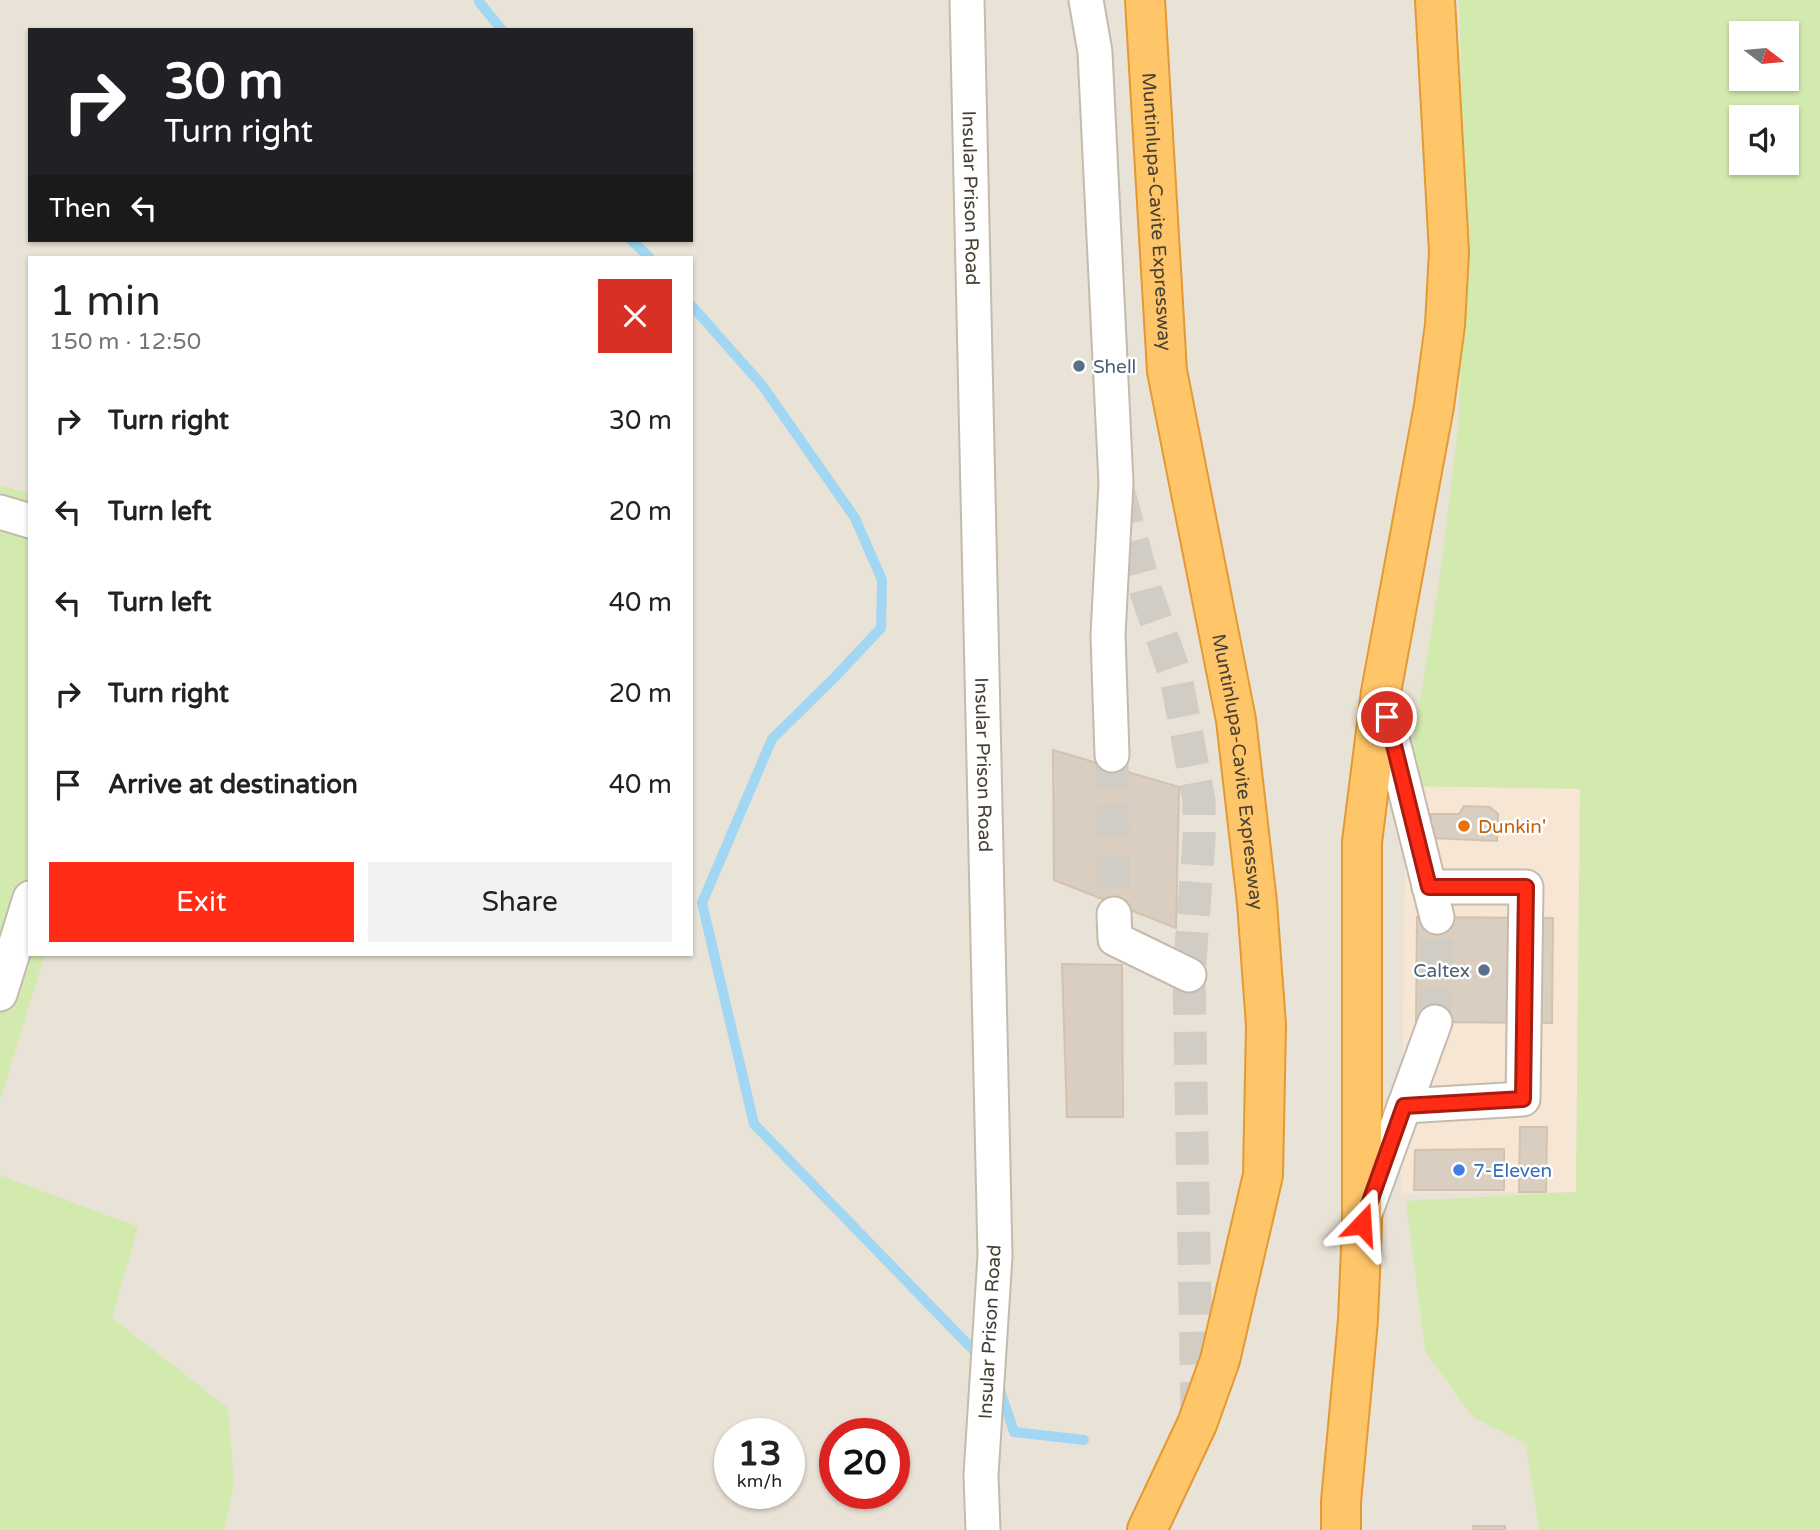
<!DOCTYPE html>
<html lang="en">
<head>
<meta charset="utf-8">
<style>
	:root { --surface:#fff; --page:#f2f2f2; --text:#222; --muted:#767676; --accent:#ff2b15 }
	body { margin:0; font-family:"Varela Round",sans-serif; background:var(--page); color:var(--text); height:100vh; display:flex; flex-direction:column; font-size:26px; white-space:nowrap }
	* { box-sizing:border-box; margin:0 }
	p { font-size:23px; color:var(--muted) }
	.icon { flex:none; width:38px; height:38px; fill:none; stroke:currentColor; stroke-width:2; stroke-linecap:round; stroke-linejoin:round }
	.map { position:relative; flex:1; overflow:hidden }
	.drawer { position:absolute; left:28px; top:256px; width:665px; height:700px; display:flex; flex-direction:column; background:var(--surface); border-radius:0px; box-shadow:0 2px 5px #0004 }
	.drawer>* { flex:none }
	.guide { position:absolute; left:28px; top:28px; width:665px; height:214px; border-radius:0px; box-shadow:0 2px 5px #0004; background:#202124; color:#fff; overflow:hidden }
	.needle { width:46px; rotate:106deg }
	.buttons { position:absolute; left:1729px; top:21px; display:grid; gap:14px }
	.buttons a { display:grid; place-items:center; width:70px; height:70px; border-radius:0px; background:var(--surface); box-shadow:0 2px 5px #0004; font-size:35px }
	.speed { position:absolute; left:714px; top:1418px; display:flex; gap:14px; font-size:35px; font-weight:700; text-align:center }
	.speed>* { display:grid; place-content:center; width:91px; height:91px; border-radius:50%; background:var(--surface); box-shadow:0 2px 5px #0004; line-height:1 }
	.speed small { font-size:18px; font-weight:400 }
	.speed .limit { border:10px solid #d22; background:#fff; color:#111 }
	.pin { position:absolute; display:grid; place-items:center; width:60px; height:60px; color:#fff; margin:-30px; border:4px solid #fff; border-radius:50%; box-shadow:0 2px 7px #0007 }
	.me { position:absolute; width:77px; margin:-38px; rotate:20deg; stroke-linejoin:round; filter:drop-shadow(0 0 5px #0008) }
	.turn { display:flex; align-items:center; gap:24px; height:147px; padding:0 21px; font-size:32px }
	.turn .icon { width:91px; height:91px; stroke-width:2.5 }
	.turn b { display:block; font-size:49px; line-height:60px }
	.then { display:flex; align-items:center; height:66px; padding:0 21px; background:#0003; gap:14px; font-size:26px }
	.round { display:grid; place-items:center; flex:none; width:74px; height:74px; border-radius:0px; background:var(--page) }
	.headline { display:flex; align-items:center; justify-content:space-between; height:119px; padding:0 21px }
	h1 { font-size:42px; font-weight:600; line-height:52px }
	.action { display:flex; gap:14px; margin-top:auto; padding:14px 21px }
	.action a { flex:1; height:80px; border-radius:0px; background:var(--accent); color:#fff; font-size:28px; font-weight:600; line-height:80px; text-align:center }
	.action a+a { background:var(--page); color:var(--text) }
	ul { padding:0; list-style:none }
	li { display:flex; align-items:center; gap:21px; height:91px; padding:0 21px }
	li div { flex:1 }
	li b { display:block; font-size:26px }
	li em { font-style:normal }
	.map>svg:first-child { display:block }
	.residential { fill:#e9e2d6; fill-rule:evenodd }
	.commercial { fill:#f7e6d3 }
	.green { fill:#d3eaaf; fill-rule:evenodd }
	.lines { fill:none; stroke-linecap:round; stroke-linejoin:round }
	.stream { stroke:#a2d7f3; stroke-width:10 }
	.building { fill:#dacec0; stroke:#d2c3b0; stroke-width:2 }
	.minor-tunnel { stroke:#d2cdc4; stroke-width:33; stroke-dasharray:33 17; stroke-linecap:butt }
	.minor-casing { stroke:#c4baad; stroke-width:37 }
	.highway-casing { stroke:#e49933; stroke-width:42 }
	.minor { stroke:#fff; stroke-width:33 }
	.highway { stroke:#ffc569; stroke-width:38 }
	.route-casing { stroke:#a61c0e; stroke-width:18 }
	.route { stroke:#ff2b15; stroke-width:12 }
	.service-dot { fill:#5c6f8a; stroke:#fff; stroke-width:2.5 }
	.food-dot { fill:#e8710a; stroke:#fff; stroke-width:2.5 }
	.shop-dot { fill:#3f7fe0; stroke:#fff; stroke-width:2.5 }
	.labels { text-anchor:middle; stroke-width:5; stroke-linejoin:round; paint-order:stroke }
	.street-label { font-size:19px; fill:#484036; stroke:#fff }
	.service-label { font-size:19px; fill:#4e5e75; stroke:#fff; text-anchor:start }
	.food-label { font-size:19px; fill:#c56008; stroke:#fff; text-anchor:start }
	.shop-label { font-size:19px; fill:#366cbe; stroke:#fff; text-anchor:start }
</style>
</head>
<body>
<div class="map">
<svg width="1820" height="1530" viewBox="0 0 1820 1530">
	<rect width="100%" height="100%" fill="#f5f0e8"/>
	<!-- residential -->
	<path class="residential" d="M0 0H1820V1530H0ZM30 30H691V240H30ZM1741 33H1787V79H1741ZM1741 117H1787V163H1741ZM30 257H691V954H30ZM730 1433H789V1493H730ZM835 1433H894V1493H835Z"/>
	<!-- commercial -->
	<polygon class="commercial" points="1406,786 1580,788 1576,1192 1401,1193"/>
	<!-- green -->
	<g class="green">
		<path d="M1459 0H1820V1530H1539L1526 1444 1473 1417 1425 1351 1406 1201 1576 1192 1580 789 1406 786 1441 569 1459 420 1464 209ZM1741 33H1787V79H1741ZM1741 117H1787V163H1741Z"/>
		<polygon points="0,485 30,494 30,954 45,954 0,1101"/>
		<polygon points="0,1175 138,1227 112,1318 228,1408 234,1484 224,1530 0,1530"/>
	</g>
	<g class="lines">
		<!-- stream -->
		<g class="stream">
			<polyline points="479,0 480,3 502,30"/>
			<polyline points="631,240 649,257"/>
			<polyline points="691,305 762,385 855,518 882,580 881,628 834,678 772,739 702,903 754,1124 980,1357"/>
			<polyline points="999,1387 1014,1432 1084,1440"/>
		</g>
	</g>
	<!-- building -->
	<g class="building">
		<polygon points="1053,750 1179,787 1176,928 1054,880"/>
		<polygon points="1464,806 1490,807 1498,814 1497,841 1431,838 1431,814 1459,814"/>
		<polygon points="1417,917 1553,918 1552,1023 1416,1022"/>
		<polygon points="1062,964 1122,965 1123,1117 1067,1117"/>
		<polygon points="1520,1127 1547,1127 1546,1192 1519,1192"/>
		<polygon points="1504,1149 1504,1190 1414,1190 1415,1150"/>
		<rect x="1473" y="1526" width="32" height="4"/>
	</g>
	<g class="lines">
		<!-- minor-tunnel -->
		<g class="minor-tunnel">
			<polyline points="1119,493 1146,592 1176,677 1199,800 1199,840 1189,975 1197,1414"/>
			<polyline points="1112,755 1114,914"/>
			<polyline points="1435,1022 1437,917"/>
		</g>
		<!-- minor casing -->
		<g class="minor-casing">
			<g id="minor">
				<path id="s1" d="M967 0 995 1256 981 1475 983 1530"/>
				<polyline points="1086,0 1095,52 1116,483 1108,635 1112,755"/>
				<polyline points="0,512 30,521"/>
				<polyline points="1383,702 1437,917"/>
				<polyline points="1114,914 1115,939 1189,975"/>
				<polyline points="0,994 30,898"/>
				<polyline points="1404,1106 1523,1099 1526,887 1429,887"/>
				<polyline points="1366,1211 1435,1022"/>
			</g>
		</g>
		<!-- highway casing -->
		<g class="highway-casing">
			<g id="highway">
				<path id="s2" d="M1145 0 1167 371 1236 720 1257 903 1266 1025 1263 1175 1220 1360 1197 1424 1147 1530"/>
				<polyline points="1341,1530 1341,1502 1358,1320 1362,1224 1362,842 1381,692 1434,406 1445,325 1449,252 1435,0"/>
			</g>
		</g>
		<!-- minor -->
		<use href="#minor" class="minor"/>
		<!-- highway -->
		<use href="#highway" class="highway"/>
	</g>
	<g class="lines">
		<!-- route casing -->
		<g class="route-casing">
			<polyline id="route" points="1362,1224 1404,1106 1523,1099 1526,887 1429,887 1387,717"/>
		</g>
		<!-- route -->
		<use href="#route" class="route"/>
	</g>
	<!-- markers -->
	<g class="service-dot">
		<circle cx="1079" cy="366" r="7"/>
		<circle cx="1484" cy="970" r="7"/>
	</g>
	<circle class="food-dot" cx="1464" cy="826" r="7"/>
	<circle class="shop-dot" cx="1459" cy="1170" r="7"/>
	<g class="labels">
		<!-- street labels -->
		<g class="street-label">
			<text dy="7" stroke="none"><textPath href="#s1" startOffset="198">Insular Prison Road</textPath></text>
			<text dy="7" stroke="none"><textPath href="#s2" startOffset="212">Muntinlupa-Cavite Expressway</textPath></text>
			<text dy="7" stroke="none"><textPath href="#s1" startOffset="765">Insular Prison Road</textPath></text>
			<text dy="7" stroke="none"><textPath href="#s2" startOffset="779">Muntinlupa-Cavite Expressway</textPath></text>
			<text transform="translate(989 1332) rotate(-87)" y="7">Insular Prison Road</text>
		</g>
		<!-- service labels -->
		<g class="service-label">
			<text x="1093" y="373">Shell</text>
			<text x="1470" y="977" text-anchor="end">Caltex</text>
		</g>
		<!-- food labels -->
		<g class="food-label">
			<text x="1478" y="833">Dunkin'</text>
		</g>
		<!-- shop labels -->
		<g class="shop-label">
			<text x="1473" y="1177">7-Eleven</text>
		</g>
	</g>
</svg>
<div class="buttons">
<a><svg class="needle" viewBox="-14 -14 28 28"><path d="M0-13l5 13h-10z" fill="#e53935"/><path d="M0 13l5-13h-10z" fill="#767676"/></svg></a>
<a><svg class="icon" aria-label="sound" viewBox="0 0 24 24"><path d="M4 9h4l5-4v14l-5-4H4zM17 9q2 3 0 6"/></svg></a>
</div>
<div class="speed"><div>13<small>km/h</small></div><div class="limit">20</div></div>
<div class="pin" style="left:1387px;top:717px;background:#d93025"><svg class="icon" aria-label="arrive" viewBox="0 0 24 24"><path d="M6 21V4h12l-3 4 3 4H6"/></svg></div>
<svg class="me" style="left:1362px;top:1224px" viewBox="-20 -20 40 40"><path d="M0-17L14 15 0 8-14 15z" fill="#ff2b15" stroke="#fff" stroke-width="4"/></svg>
<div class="guide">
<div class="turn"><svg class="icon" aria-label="right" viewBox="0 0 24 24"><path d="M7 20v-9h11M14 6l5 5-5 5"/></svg><div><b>30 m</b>Turn right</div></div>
<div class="then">Then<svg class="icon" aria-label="left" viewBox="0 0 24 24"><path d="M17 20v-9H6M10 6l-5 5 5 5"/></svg></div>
</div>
<section class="drawer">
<div class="headline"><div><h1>1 min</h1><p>150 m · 12:50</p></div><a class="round" style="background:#d93025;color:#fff"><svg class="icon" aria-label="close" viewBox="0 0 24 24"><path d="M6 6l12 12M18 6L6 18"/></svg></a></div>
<ul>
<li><svg class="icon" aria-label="right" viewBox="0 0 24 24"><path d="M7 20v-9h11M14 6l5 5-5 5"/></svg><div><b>Turn right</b></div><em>30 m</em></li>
<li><svg class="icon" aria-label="left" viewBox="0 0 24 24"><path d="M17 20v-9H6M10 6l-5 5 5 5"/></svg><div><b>Turn left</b></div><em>20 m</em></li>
<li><svg class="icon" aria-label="left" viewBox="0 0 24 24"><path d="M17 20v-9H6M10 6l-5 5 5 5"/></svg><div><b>Turn left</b></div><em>40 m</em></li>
<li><svg class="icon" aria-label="right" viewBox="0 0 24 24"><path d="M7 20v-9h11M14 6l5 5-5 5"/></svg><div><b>Turn right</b></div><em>20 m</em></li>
<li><svg class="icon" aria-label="arrive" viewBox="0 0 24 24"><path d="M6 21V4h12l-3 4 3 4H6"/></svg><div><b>Arrive at destination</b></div><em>40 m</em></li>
</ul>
<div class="action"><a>Exit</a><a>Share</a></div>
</section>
</div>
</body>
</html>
